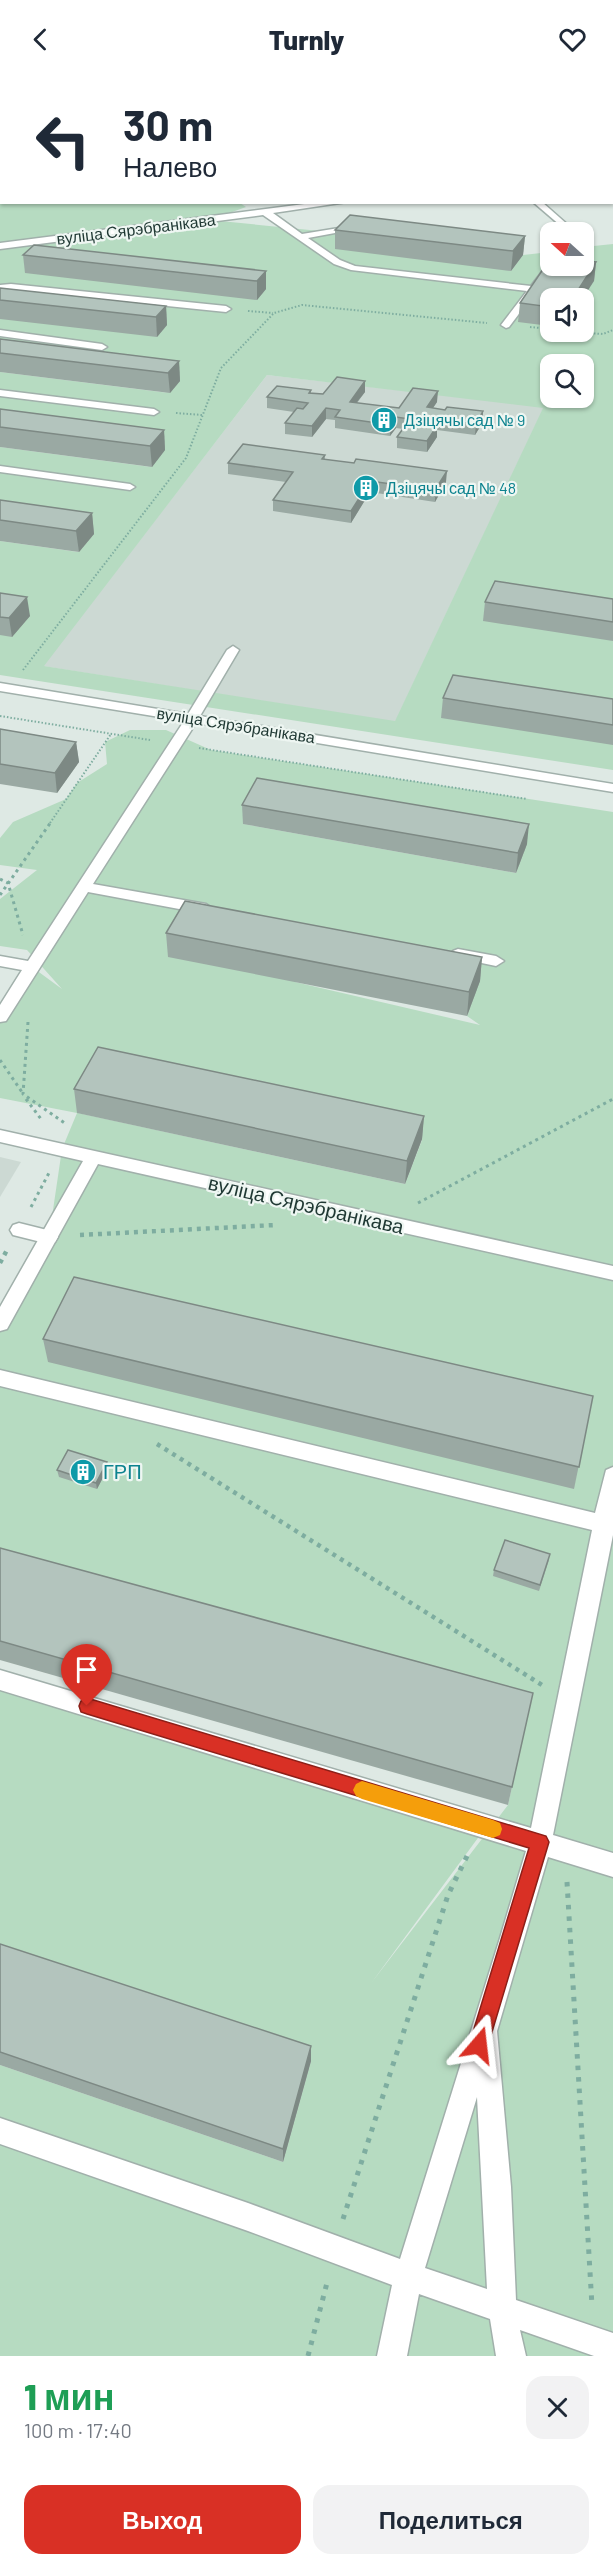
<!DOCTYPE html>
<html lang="ru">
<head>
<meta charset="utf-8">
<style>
	:root { --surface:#fff; --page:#f2f2f3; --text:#1f2937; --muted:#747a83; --accent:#d93025 }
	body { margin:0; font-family:Barlow,sans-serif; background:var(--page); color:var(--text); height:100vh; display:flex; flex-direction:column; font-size:22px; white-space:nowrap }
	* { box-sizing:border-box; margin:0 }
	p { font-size:20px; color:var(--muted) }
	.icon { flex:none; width:33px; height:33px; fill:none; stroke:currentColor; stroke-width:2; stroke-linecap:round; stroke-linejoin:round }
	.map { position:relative; height:2278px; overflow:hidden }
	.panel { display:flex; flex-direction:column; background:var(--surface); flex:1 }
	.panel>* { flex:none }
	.top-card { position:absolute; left:0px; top:0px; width:614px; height:126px; box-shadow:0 2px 4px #0004; background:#fff; color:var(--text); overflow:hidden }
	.needle { width:39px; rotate:291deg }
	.controls { position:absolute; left:540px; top:144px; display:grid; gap:12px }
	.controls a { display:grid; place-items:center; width:54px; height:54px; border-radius:12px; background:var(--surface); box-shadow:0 2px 4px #0004; font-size:30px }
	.pin { position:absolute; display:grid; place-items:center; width:51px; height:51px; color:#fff; margin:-62px -26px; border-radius:50% 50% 50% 0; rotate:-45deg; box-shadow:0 0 6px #0007 }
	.pin .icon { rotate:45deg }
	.me { position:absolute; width:66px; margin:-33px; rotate:17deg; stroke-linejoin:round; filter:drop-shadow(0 0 4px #0008) }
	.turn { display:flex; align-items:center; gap:21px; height:126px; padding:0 24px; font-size:27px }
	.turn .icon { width:78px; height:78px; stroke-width:2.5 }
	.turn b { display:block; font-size:42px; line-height:51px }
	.round { display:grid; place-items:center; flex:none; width:63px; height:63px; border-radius:18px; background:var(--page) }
	.overview { display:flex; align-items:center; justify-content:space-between; height:102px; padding:0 24px }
	h1 { font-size:36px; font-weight:800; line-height:45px; color:#1e9e55 }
	.action { display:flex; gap:12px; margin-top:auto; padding:12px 24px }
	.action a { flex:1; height:69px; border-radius:18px; background:var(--accent); color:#fff; font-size:24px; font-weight:800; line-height:69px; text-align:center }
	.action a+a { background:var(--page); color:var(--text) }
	header { display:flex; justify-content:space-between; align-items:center; height:78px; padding:0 24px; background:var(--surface); font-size:27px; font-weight:800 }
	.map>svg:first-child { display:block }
	.built { fill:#ccd9d3 }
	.green { fill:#b6dbc1; fill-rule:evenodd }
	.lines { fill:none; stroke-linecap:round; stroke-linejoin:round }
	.service-casing { stroke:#a1b0ab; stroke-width:3 }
	.minor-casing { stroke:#a1b0ab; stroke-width:3 }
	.path-far4 { stroke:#7eada0; stroke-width:1.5; stroke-dasharray:1.5 2; stroke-linecap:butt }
	.path-far3 { stroke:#7eada0; stroke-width:2; stroke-dasharray:1.5 2; stroke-linecap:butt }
	.path-far2 { stroke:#7eada0; stroke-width:3; stroke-dasharray:3 4; stroke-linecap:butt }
	.path-far1 { stroke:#7eada0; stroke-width:4.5; stroke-dasharray:4 5; stroke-linecap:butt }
	.path { stroke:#7eada0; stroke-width:5; stroke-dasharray:4.5 7; stroke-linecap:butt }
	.service { fill:#fff; fill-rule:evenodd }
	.minor { fill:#fff; fill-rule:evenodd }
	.wall { fill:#9aa9a3 }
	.shaded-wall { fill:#7d8984 }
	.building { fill:#b3c4bd; stroke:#7d8984; stroke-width:1.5 }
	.route { fill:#d93025; stroke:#8d1f18; stroke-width:1.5 }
	.slow { fill:#f59e0b }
	.labels { text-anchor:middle; stroke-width:4.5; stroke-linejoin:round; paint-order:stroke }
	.far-street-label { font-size:16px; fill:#1f3833; stroke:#eef6f2 }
	.far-culture-label { font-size:16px; fill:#0d838f; stroke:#eef6f2; text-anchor:start }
	.street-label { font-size:20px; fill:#1f3833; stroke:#eef6f2 }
	.culture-label { font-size:20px; fill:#0d838f; stroke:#eef6f2; text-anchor:start }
</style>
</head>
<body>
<header><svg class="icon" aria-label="back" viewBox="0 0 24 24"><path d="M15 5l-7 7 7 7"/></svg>Turnly<svg class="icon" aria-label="heart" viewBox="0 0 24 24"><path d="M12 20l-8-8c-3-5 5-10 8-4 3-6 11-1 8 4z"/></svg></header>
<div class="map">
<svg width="613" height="2278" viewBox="0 0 613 2278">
	<rect width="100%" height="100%" fill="#dee9e4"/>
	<!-- built -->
	<g class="built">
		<polygon points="267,297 544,329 395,644 43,588"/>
		<polygon points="0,1079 21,1084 0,1119"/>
	</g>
	<!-- green -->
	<g class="green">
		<path d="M0 0H224L2 2V124L240 125 246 129 210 142 350 156 511 193 523 177 550 174V188H584V169L613 166V692L0 597V463L78 474 93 457 0 443V369L151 389 0 351V294L169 315 0 280V168L82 155 0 165ZM550 198 584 220V254H550ZM550 286H584V320H550ZM267 297 543 330 395 643 44 588Z"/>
		<path d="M130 652H166L211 672 613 734V2278H0V1987L283 2084 311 1983 0 1880V1601L486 1749 372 1904 508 1727 531 1623 0 1488V1248L49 1159 62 1071 77 1035 0 1020V939L32 889 62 911 27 872 0 868V821L37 792 0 787V760L13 744 66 721 77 705 107 686 105 664ZM243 746 526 766V767L516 795ZM479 903 467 938 480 947 295 904ZM78 1035 422 1062 405 1106Z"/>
	</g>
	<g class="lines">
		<!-- service casing -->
		<g class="service-casing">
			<g id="service">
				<polygon points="11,206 226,228 231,231 226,234 11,212 0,213 0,207"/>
				<polygon points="0,252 102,266 107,269 102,272 0,258"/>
				<polygon points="0,312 154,331 159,334 154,337 0,318"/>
				<polygon points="0,388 130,406 135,409 130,412 0,394"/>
				<polygon points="233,568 239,572 200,638 613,706 613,714 196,645 93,806 206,826 213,831 206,836 88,814 6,943 0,944 0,927 22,892 0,888 0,878 28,883 184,643 0,613 0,605 188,636 227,572"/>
				<polygon points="458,871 496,878 504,883 496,888 453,879 450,876 453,873"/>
				<polygon points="19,1145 55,1154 58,1159 55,1164 49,1166 13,1157 10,1152 13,1147"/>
			</g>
		</g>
		<!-- minor casing -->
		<g class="minor-casing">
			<g id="minor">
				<polygon points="517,0 525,0 527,2 518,2"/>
				<rect x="612" y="36" width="1" height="5"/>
				<rect x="612" y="88" width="1" height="4"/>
				<polygon points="320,124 347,124 273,135 302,156 351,148 351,152 308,160 340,182 355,188 531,208 548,186 555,188 509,249 506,250 501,247 527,213 351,192 334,186 263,137 0,171 0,165"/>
				<polygon points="533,124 542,124 576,154 568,154"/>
				<polygon points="0,1052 613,1188 613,1202 98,1086 7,1251 0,1253 0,1229 83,1083 0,1064"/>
				<path d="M0 1292 595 1435 606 1392 613 1389V1457L553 1757 613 1775V1799L548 1779 497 1953 511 2109 516 2222 613 2255V2278H594L520 2252 526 2278H496L490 2241 419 2216 407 2278H377L392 2207 248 2153 0 2066V2040L248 2125 400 2181 500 1860 526 1773 0 1612V1592L531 1750 592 1452 0 1308ZM477 2019 487 2211 425 2190Z"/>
			</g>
		</g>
		<!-- path-far4 -->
		<g class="path-far4">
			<polyline points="77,0 80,2"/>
			<polyline points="491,0 495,2"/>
		</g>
		<!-- path-far3 -->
		<g class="path-far3">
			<polyline points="248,233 273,235"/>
			<polyline points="530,249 550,251"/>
			<polyline points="573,254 603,256 613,252"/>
			<polyline points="176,335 202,337"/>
			<polyline points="23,592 186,380 221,290 274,235 302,227 487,245"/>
			<polyline points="0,638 150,662"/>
			<polyline points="199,670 527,721"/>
			<polyline points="50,745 111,656"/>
		</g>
		<!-- path-far2 -->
		<g class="path-far2">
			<polyline points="0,801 8,805 23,857"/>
			<polyline points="0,817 51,744"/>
			<polyline points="28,944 23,1016 66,1046"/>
			<polyline points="0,982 22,1014"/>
			<polyline points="26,1021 41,1041"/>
			<polyline points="418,1125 613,1021"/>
			<polyline points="31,1129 50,1093"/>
		</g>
		<!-- path-far1 -->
		<g class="path-far1">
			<polyline points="80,1157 276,1147"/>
			<polyline points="0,1185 7,1172"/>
			<polyline points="157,1366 542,1607"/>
		</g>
		<!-- path -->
		<g class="path">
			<polyline points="567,1804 592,2228"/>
			<polyline points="343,2141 448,1817 469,1774"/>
			<polyline points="308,2278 328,2201"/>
		</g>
		<!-- service -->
		<use href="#service" class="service"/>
		<!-- minor -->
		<use href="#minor" class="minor"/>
	</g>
	<!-- wall -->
	<g class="wall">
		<rect x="227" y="0" width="102" height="2"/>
		<polygon points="335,152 525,158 523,177 511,193 335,171"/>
		<polygon points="23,177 266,193 266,211 257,222 25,195"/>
		<polygon points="596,184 594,203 550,220 550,248 518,244 520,225"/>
		<polygon points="0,210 166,228 167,247 157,259 0,241"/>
		<polygon points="0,261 179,283 180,303 170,315 0,294"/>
		<polygon points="311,312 311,315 323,316 365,314 357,325 399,330 437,324 433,330 483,344 475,357 437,352 437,359 427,374 397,370 397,359 403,351 396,350 390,358 335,350 335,342 326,341 312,359 285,356 285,345 294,334 267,330 267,319"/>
		<polygon points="0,331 164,352 165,372 152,389 0,369"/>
		<polygon points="325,377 325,381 446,404 435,424 370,414 351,445 273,433 273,422 286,404 228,396 228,385"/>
		<polygon points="0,422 92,435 94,456 79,474 0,463"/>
		<polygon points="0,515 30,538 12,559 0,557"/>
		<polygon points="613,521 613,563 483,543 485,524"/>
		<polygon points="443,620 613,621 613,667 441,640"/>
		<polygon points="0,651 76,664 79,684 57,715 0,706"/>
		<polygon points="242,727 527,766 516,795 243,746"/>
		<polygon points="166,855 482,879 480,903 467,938 168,879"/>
		<polygon points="74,1011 424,1038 422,1061 405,1106 77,1035"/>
		<polygon points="43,1261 593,1318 574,1411 48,1284"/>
		<polygon points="108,1390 97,1411 59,1399 57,1392"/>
		<polygon points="0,1470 533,1615 508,1727 0,1582"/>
		<polygon points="549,1482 539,1513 493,1498 494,1492"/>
		<polygon points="0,1866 311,1983 283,2084 0,1987"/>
	</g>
	<!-- shaded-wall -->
	<g class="shaded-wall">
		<polygon points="237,0 275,0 275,2 238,2"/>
		<polygon points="525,158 523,177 511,193 513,173"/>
		<polygon points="596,184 594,203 583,220 573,220"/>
		<polygon points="266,193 266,211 257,222 257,203"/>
		<polygon points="166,228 167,247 157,259 156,239"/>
		<polygon points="179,283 180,303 170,315 168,295"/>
		<polygon points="365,303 365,314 349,334 350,324"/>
		<polygon points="438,313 437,324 426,340 427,329"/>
		<polygon points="326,330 326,341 312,359 312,348"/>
		<polygon points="483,333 483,344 475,357 476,346"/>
		<polygon points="396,339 396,350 390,358 391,347"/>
		<polygon points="436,341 435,351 437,348 437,359 427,374 427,363 431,347"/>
		<polygon points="164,352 165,372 152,389 150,368"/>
		<polygon points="447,393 446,404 435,424 435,412"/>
		<polygon points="370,403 370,414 351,445 351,433"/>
		<polygon points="92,435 94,456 79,474 76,453"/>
		<polygon points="27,519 30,538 12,559 9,540"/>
		<polygon points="76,664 79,684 57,715 55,695"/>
		<polygon points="529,746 527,766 516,795 518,775"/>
		<polygon points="482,879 480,903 467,938 469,914"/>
		<polygon points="424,1038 422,1061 405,1106 407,1083"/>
		<polygon points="107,1384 108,1390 97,1411 96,1405"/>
		<polygon points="311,1968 311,1983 283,2084 283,2071"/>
	</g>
	<!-- building -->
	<g class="building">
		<polygon points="275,0 326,0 316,2 266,2"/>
		<polygon points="350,137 525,158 513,173 335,152"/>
		<polygon points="34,167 266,193 257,203 23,177"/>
		<polygon points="550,181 550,188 584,188 584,183 596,184 573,220 550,220 550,229 520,225"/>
		<polygon points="0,210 166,228 156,239 0,222"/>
		<polygon points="0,261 179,283 168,295 0,275"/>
		<polygon points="337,299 365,303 350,324 399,330 413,310 438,313 427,329 445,332 447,329 483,333 476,346 436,341 431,347 437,348 427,363 397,359 410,341 396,339 391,347 335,339 340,332 326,330 312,348 285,345 297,330 303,331 308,325 267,319 277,308 311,312 309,315 323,316"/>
		<polygon points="0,331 164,352 150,368 0,349"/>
		<polygon points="243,366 325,377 322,381 354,385 356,381 447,393 435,412 370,403 351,433 273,422 293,394 228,385"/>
		<polygon points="0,422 92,435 76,453 0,442"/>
		<polygon points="495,503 613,521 613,544 485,524"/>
		<polygon points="0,515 27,519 9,540 0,539"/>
		<polygon points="453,597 613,621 613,647 443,620"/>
		<polygon points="0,651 76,664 55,695 0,686"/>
		<polygon points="257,700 529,746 518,775 242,727"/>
		<polygon points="185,823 482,879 469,914 166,855"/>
		<polygon points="98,969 424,1038 407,1083 74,1011"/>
		<polygon points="74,1199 593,1318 579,1389 43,1261"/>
		<polygon points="68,1372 107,1384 96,1405 57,1392"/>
		<polygon points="505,1462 550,1476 540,1507 494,1492"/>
		<polygon points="0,1470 533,1615 512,1709 0,1563"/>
		<polygon points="0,1866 311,1968 283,2071 0,1974"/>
	</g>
	<!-- route -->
	<polygon class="route" points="87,1620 546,1758 549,1764 486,1974 479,1977 472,1974 469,1967 529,1770 87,1636 81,1634 79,1628 81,1623"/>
	<!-- slow -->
	<polygon class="slow" points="362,1703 493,1742 500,1745 502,1751 500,1757 493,1760 362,1721 356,1718 353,1712 356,1706"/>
	<!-- icons -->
	<defs>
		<g id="building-disc" transform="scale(1.35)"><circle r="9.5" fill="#0f9aa8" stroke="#eef6f2"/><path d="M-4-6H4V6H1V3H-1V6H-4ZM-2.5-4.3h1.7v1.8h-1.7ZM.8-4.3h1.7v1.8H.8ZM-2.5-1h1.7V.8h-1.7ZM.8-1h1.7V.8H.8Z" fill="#fff"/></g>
	</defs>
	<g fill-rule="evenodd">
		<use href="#building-disc" x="384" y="342"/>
		<use href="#building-disc" x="366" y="410"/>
		<use href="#building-disc" x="83" y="1394"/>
	</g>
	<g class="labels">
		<!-- far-street labels -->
		<g class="far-street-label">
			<text transform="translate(136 151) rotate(-7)" y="6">вуліца Сярэбранікава</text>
			<text transform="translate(236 647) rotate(9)" y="6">вуліца Сярэбранікава</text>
		</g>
		<!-- far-culture labels -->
		<g class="far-culture-label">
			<text x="404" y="348">Дзіцячы сад № 9</text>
			<text x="386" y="416">Дзіцячы сад № 48</text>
		</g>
		<!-- street labels -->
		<g class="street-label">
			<text transform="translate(306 1127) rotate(13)" y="7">вуліца Сярэбранікава</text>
		</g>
		<!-- culture labels -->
		<g class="culture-label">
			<text x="103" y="1401">ГРП</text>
		</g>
	</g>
</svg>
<div class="controls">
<a><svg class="needle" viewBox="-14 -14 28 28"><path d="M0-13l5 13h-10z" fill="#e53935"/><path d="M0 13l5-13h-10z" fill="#747a83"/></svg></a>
<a><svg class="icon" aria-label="sound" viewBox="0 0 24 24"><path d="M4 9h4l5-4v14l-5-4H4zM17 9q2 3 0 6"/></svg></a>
<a><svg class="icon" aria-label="search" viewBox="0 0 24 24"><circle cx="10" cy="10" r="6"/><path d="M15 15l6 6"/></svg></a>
</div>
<div class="pin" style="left:87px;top:1628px;background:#d93025"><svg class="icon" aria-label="arrive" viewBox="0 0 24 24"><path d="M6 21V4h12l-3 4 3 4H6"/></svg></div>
<svg class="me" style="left:479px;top:1967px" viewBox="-20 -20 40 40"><path d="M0-17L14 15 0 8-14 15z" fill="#d93025" stroke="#fff" stroke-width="4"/></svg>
<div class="top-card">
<div class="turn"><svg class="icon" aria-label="left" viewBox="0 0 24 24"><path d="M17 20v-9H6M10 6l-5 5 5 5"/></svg><div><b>30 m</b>Налево</div></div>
</div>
</div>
<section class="panel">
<div class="overview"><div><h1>1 мин</h1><p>100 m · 17:40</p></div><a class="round"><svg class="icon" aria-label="close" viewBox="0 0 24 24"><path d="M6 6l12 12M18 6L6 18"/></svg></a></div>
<div class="action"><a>Выход</a><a>Поделиться</a></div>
</section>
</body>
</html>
